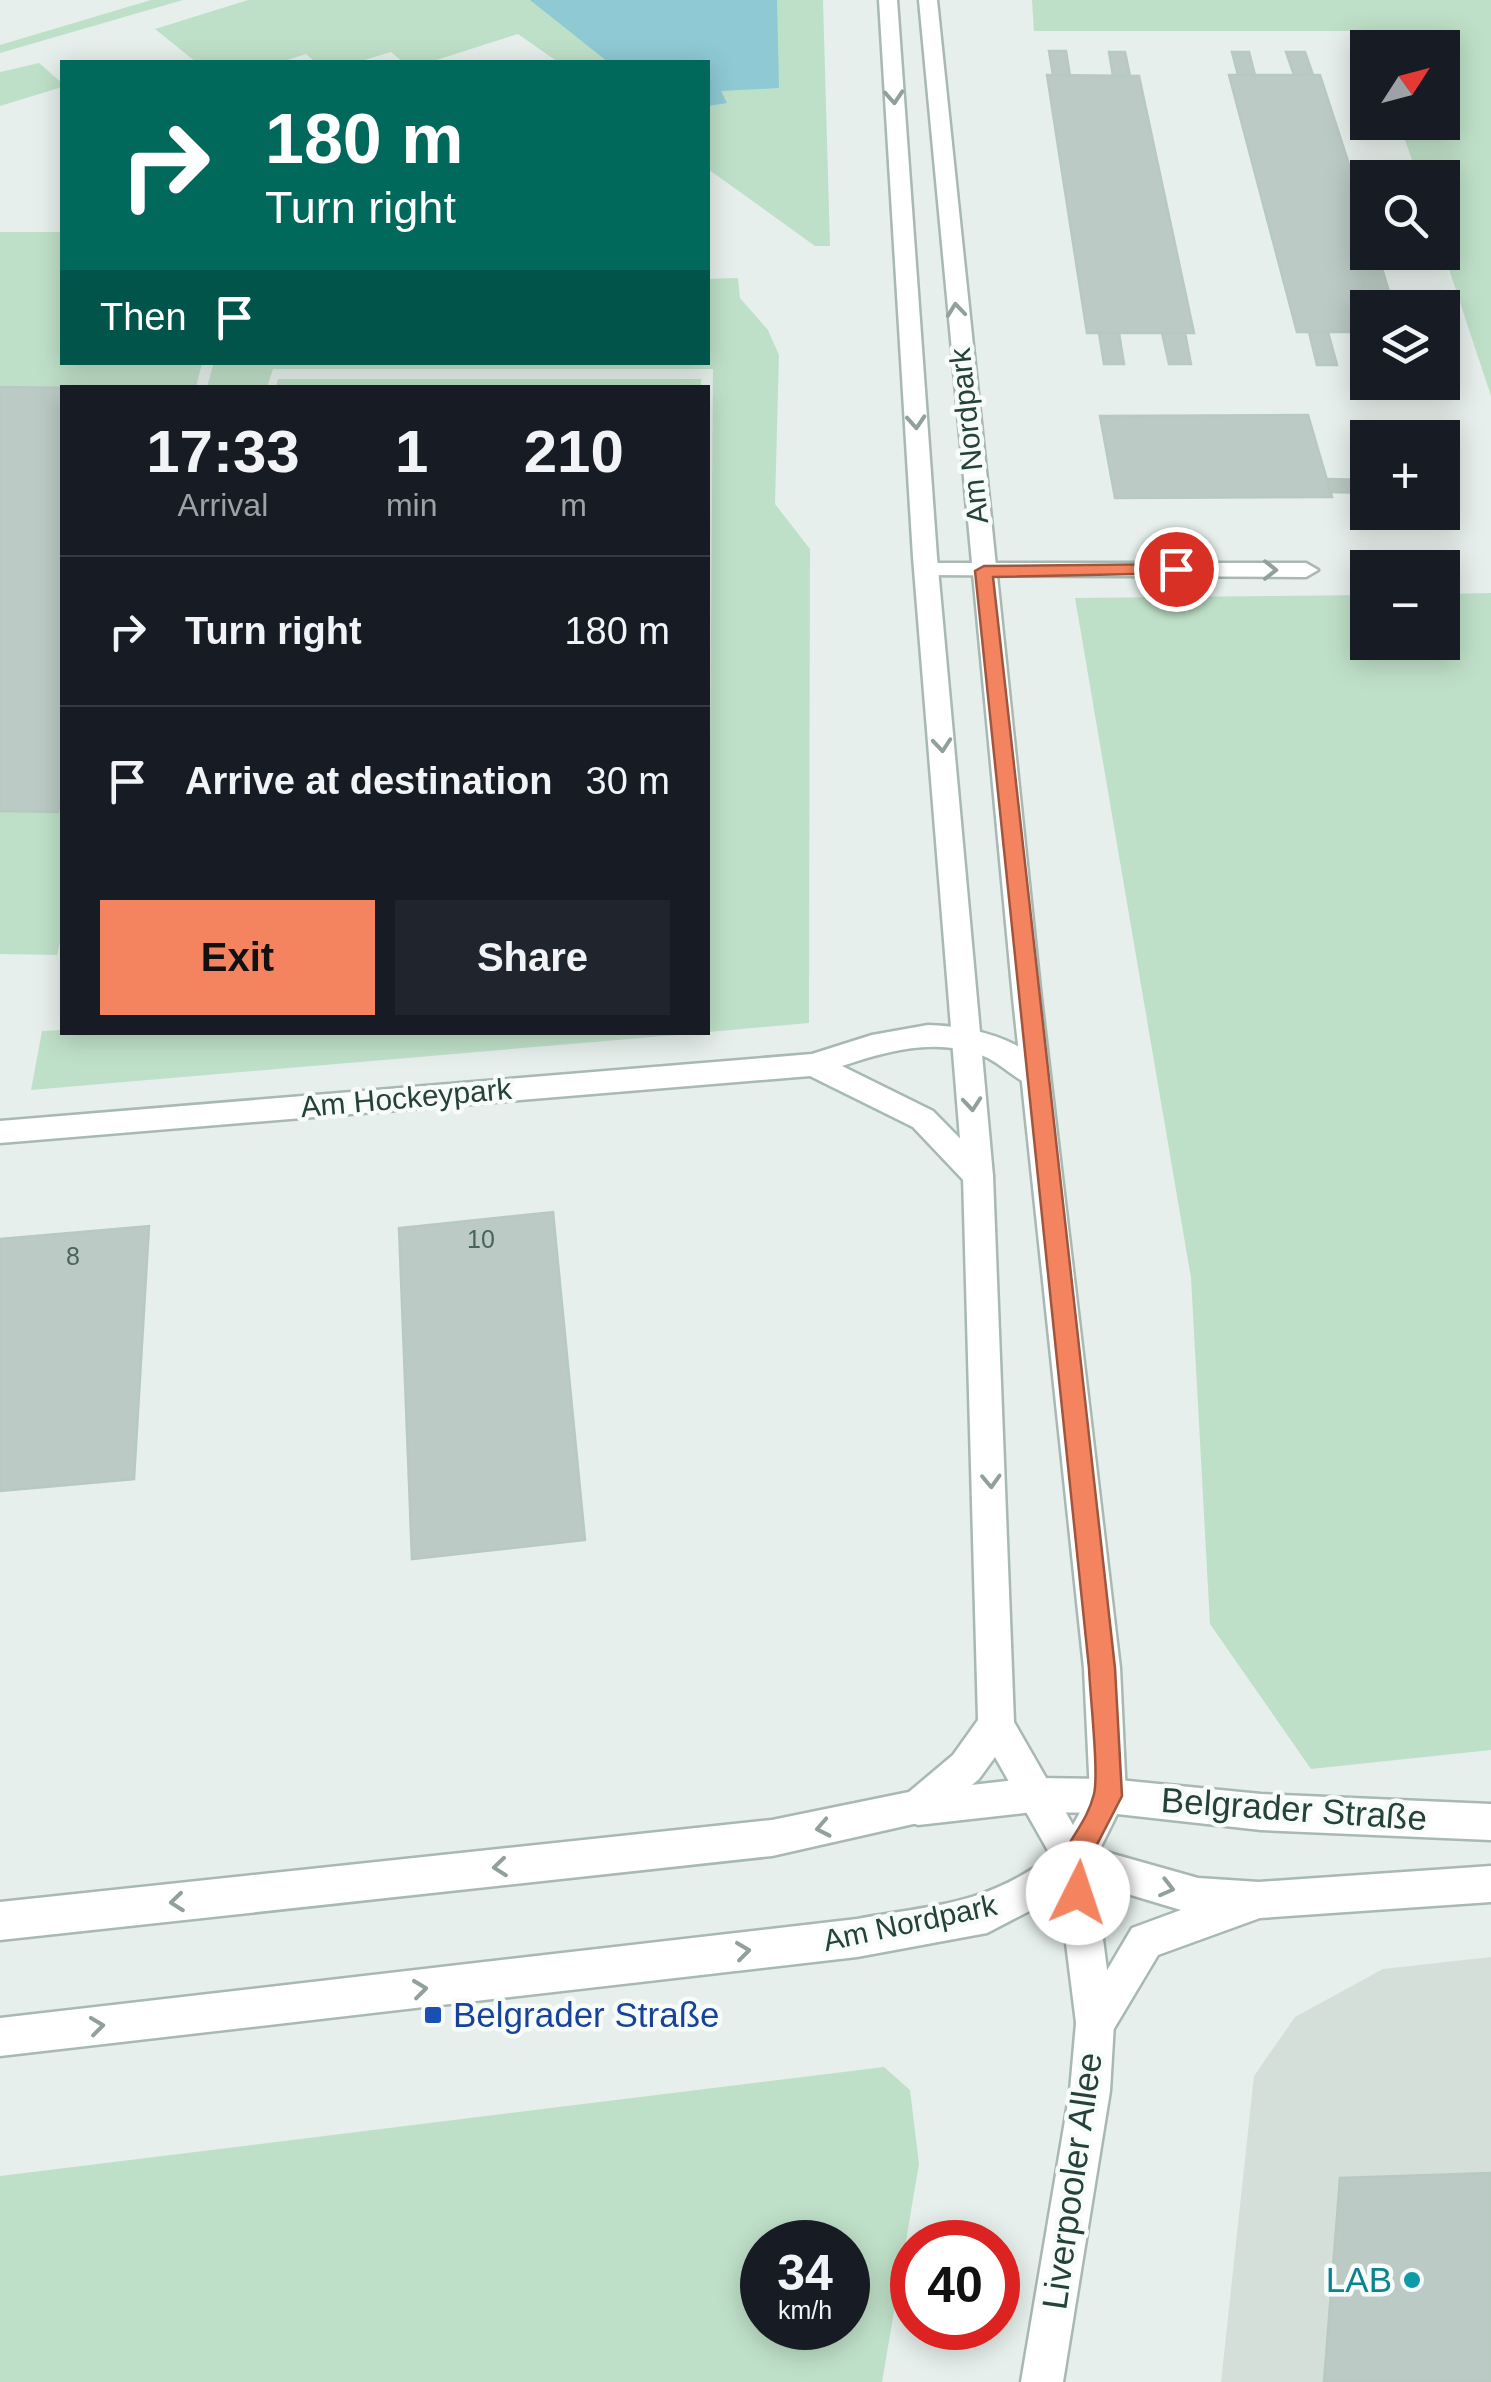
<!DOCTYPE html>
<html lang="en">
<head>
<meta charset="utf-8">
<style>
	:root { --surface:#171b24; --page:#20242c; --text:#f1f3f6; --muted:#9ea1a6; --line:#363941; --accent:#f4845f }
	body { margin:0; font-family:Helvetica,sans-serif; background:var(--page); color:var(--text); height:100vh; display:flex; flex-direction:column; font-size:38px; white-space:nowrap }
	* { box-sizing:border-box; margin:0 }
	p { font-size:32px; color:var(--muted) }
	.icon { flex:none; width:55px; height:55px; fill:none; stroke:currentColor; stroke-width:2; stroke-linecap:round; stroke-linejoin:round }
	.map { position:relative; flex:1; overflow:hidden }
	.panel { position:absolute; left:60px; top:385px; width:650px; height:650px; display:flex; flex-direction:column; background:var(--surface); border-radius:0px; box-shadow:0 5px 25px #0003 }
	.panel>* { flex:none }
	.top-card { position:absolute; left:60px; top:60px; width:650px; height:305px; border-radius:0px; box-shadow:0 5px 25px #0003; background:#00695c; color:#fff; overflow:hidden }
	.needle { width:65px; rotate:54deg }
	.tools { position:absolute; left:1350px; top:30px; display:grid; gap:20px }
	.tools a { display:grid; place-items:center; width:110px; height:110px; border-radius:0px; background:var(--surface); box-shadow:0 5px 25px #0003; font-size:50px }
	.speed { position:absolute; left:740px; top:2220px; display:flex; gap:20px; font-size:50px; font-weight:700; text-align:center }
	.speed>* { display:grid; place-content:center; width:130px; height:130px; border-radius:50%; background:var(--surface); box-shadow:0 5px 25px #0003; line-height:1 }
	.speed small { font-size:25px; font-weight:400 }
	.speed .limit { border:15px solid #d22; background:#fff; color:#111 }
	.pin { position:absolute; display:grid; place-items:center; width:85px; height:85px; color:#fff; margin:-42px; border:5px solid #fff; border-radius:50%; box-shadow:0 2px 10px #0007 }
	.me { position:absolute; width:110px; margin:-55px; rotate:4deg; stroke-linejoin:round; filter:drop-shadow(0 0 8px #0008) }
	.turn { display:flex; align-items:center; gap:35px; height:210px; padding:0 40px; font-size:45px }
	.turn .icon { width:130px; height:130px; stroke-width:2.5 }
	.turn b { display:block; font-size:70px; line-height:85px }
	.then { display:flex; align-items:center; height:95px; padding:0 40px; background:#0003; gap:20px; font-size:38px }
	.eta { display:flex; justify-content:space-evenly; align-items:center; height:170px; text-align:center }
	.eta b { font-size:60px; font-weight:700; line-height:70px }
	.button { display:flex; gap:20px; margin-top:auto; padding:20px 40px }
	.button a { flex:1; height:115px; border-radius:0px; background:var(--accent); color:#111; font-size:40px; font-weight:700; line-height:115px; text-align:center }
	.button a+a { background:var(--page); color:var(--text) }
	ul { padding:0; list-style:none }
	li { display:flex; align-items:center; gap:30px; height:150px; padding:0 40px; border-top:2px solid var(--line) }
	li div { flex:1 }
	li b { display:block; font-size:38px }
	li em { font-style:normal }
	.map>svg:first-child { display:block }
	.built { fill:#d4dfda }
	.green { fill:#bfe0c8; fill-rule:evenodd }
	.water { fill:#8ec9d4 }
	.building { fill:#bbcac4; stroke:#b8c9c2; stroke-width:2.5 }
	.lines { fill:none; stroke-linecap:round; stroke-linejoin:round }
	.service-casing { stroke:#a8b8b2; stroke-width:5 }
	.minor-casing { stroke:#a8b8b2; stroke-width:5 }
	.tertiary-casing { stroke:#a8b8b2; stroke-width:5 }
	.service { fill:#fff; fill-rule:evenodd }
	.minor { fill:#fff; fill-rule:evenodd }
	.tertiary { fill:#fff; fill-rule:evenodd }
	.oneway { stroke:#92a09c }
	.route { fill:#f4845f; stroke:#9f563e; stroke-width:2.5 }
	.transit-dot { fill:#1a4fb4; stroke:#f7fbf9; stroke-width:4 }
	.culture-dot { fill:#0f9aa8; stroke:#f7fbf9; stroke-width:4 }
	.labels { text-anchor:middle; stroke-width:9; stroke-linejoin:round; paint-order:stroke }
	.number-label { font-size:25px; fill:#4a645c }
	.street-label { font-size:30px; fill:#24423a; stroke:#f7fbf9 }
	.near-street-label { font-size:35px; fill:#24423a; stroke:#f7fbf9 }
	.near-transit-label { font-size:35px; fill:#164399; stroke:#f7fbf9; text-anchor:start }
	.near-culture-label { font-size:35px; fill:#0d838f; stroke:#f7fbf9; text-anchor:end }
</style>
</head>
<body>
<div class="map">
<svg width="1491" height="2382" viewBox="0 0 1491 2382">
	<rect width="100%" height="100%" fill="#e6efeb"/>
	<!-- built -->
	<polygon class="built" points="1491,1957 1491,2382 1221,2382 1254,2076 1295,2017 1383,1969"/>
	<!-- green -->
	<g class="green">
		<polygon points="151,0 183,0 0,53 0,45"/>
		<polygon points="248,0 823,0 830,246 815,246 708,169 708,62 558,62 518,34 430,62 403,62 391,52 358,62 315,62 306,54 281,62 196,62 155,29"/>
		<polygon points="1032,0 1491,0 1491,396 1443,251 1442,178 1418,177 1399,123 1442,122 1442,48 1374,47 1368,31 1034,31"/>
		<polygon points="39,63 62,83 62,87 0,106 0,72"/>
		<polygon points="0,232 62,232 62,362 202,363 196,387 62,388 62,934 57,955 0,954"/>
		<polygon points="738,278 740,298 768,330 779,355 775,504 810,549 809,1023 708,1032 713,369 273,369 267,387 207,387 214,362 708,362 708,279"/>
		<polygon points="278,379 701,379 701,388 276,387"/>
		<polygon points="1491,593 1491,1750 1311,1769 1210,1624 1191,1278 1075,598 1367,595 1368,642 1442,642 1443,594"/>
		<polygon points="62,1030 62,1032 700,1033 31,1090 42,1031"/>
		<path d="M884 2067 910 2090 919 2164 882 2382H0V2176ZM848 2242V2328H762V2242Z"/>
	</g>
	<!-- water -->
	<polygon class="water" points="530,0 777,0 779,88 721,91 727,103 708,106 708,62 608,62"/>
	<!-- building -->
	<g class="building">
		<polygon points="1049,51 1066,51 1070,76 1053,75"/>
		<polygon points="1109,52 1125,52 1130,76 1113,76"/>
		<polygon points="1232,52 1249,52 1255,75 1238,75"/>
		<polygon points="1286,52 1305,52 1313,75 1294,75"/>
		<polygon points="1047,75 1139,76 1194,333 1087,333"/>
		<polygon points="1229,75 1320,75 1368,223 1368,252 1377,252 1394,308 1368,308 1368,332 1297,332"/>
		<polygon points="1309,332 1328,332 1337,365 1317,365"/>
		<polygon points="1099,333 1119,333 1124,364 1104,364"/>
		<polygon points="1162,333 1185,333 1191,364 1169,364"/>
		<polygon points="0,387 80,388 62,388 62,796 58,812 0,811"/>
		<polygon points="1308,415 1332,497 1115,498 1100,416"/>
		<polygon points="1327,479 1368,480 1368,493 1330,492"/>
		<polygon points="553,1212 585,1540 412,1559 399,1228"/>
		<polygon points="149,1226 134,1479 0,1491 0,1239"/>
		<polygon points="1491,2173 1491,2382 1324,2382 1340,2178"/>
	</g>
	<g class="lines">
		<!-- service casing -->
		<g class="service-casing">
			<polygon id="service" points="927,563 1306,563 1318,570 1306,577 919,575 915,570"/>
		</g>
		<!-- minor casing -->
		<g class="minor-casing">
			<g id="minor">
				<path d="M928 1025C967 1026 1028 1037 1049 1076L1045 1084 1035 1087C1017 1081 1005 1067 988 1058 941 1036 889 1050 842 1066L933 1111 989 1168 993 1176 989 1184 978 1188 967 1184 913 1127 810 1076 0 1143V1121L812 1054 872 1035Z"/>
				<polygon points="1033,1778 1108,1779 1261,1794 1491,1804 1491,1840 1261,1830 1108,1813 1033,1812 918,1825 905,1820 900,1808 905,1796 918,1791"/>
				<polygon points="1074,1843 1198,1878 1259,1882 1491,1866 1491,1902 1260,1918 1158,1955 1109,2037 1095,2042 1081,2037 1076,2023 1132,1928 1181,1910 1061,1874 1055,1861 1061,1848"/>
			</g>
		</g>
		<!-- tertiary casing -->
		<g class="tertiary-casing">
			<path id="tertiary" d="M879 0H897L937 557 993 1176 1014 1722 1073 1825 1090 1794 1084 1668 1013 998 919 0H937L1041 998 1120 1668 1126 1796 1093 1863 1114 2023 1110 2091 1063 2382H1021L1070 2091 1076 2023 1060 1895 987 1933 857 1957 0 2056V2018L857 1919C934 1905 986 1905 1051 1856L995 1757 979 1779 931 1820 772 1856 0 1940V1902L772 1820 909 1792 953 1755 978 1720 963 1176 913 557Z"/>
		</g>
		<!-- service -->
		<use href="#service" class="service"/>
		<!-- minor -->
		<use href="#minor" class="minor"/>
		<!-- tertiary -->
		<use href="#tertiary" class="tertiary"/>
	</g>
	<!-- one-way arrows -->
	<defs><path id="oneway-chevron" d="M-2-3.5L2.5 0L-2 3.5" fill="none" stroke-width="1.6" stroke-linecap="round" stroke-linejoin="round" transform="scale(2.5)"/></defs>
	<g class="oneway">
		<use href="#oneway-chevron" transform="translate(894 97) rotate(86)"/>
		<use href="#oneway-chevron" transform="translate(956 310) rotate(-96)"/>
		<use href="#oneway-chevron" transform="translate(916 422) rotate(86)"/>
		<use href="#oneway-chevron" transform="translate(1270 570)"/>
		<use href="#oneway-chevron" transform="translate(942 745) rotate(85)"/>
		<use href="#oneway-chevron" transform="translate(972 1104) rotate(85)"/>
		<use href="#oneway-chevron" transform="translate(991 1481) rotate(88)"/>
		<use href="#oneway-chevron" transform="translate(823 1828) rotate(169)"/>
		<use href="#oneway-chevron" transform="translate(500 1867) rotate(174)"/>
		<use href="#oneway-chevron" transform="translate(1167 1888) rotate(14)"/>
		<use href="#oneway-chevron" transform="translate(177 1902) rotate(174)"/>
		<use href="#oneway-chevron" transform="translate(743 1951) rotate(-7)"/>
		<use href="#oneway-chevron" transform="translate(420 1989) rotate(-7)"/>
		<use href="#oneway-chevron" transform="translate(97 2026) rotate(-7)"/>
	</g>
	<!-- route -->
	<path class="route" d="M1176 564 1185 569 1182 573 993 577 1115 1668 1122 1796 1088 1862 1092 1893 1088 1903 1078 1907 1068 1903C1045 1850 1083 1839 1094 1794 1099 1772 1090 1696 1089 1668L975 571 984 566Z"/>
	<!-- markers -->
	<rect class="transit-dot" x="423" y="2005" width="20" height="20" rx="5"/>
	<circle class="culture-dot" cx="1412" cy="2280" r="10"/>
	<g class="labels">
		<!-- number labels -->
		<g class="number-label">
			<text x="481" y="1248">10</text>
			<text x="73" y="1265">8</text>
		</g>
		<!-- street labels -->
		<g class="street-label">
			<text transform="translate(969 436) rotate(-96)" y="10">Am Nordpark</text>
			<text transform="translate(406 1098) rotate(-5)" y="10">Am Hockeypark</text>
			<text transform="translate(910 1923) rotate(-12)" y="10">Am Nordpark</text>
		</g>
		<!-- near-street labels -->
		<g class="near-street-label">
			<text transform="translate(1294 1809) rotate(4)" y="12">Belgrader Straße</text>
			<text transform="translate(1072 2181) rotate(-82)" y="12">Liverpooler Allee</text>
		</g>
		<!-- near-transit labels -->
		<g class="near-transit-label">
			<text x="453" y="2027">Belgrader Straße</text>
		</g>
		<!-- near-culture labels -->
		<g class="near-culture-label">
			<text x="1392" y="2292">LAB</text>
		</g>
	</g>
</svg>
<div class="tools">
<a><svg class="needle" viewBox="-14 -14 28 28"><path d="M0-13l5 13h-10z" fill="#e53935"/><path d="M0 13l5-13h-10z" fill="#9ea1a6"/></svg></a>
<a><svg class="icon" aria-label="search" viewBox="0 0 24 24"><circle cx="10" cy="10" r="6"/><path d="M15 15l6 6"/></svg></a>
<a><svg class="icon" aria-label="layers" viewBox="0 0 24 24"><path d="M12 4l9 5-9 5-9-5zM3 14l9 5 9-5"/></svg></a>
<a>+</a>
<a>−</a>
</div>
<div class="speed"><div>34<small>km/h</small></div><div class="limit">40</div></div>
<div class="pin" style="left:1176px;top:569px;background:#d93025"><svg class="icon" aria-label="arrive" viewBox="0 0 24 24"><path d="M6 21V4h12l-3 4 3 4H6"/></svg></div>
<svg class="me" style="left:1078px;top:1893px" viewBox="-20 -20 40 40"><circle r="19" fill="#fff"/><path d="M0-13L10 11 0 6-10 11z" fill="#f4845f"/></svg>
<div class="top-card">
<div class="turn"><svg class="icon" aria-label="right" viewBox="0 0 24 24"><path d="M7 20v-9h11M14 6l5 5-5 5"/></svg><div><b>180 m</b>Turn right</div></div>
<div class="then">Then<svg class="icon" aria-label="arrive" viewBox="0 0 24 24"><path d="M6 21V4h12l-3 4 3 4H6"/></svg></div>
</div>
<section class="panel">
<div class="eta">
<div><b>17:33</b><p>Arrival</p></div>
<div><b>1</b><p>min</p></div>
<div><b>210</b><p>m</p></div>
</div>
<ul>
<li><svg class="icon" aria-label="right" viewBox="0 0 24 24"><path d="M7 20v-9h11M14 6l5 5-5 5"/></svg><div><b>Turn right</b></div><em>180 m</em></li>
<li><svg class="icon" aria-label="arrive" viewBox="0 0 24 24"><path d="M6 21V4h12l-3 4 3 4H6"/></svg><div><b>Arrive at destination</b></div><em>30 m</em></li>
</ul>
<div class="button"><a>Exit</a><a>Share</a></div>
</section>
</div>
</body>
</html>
